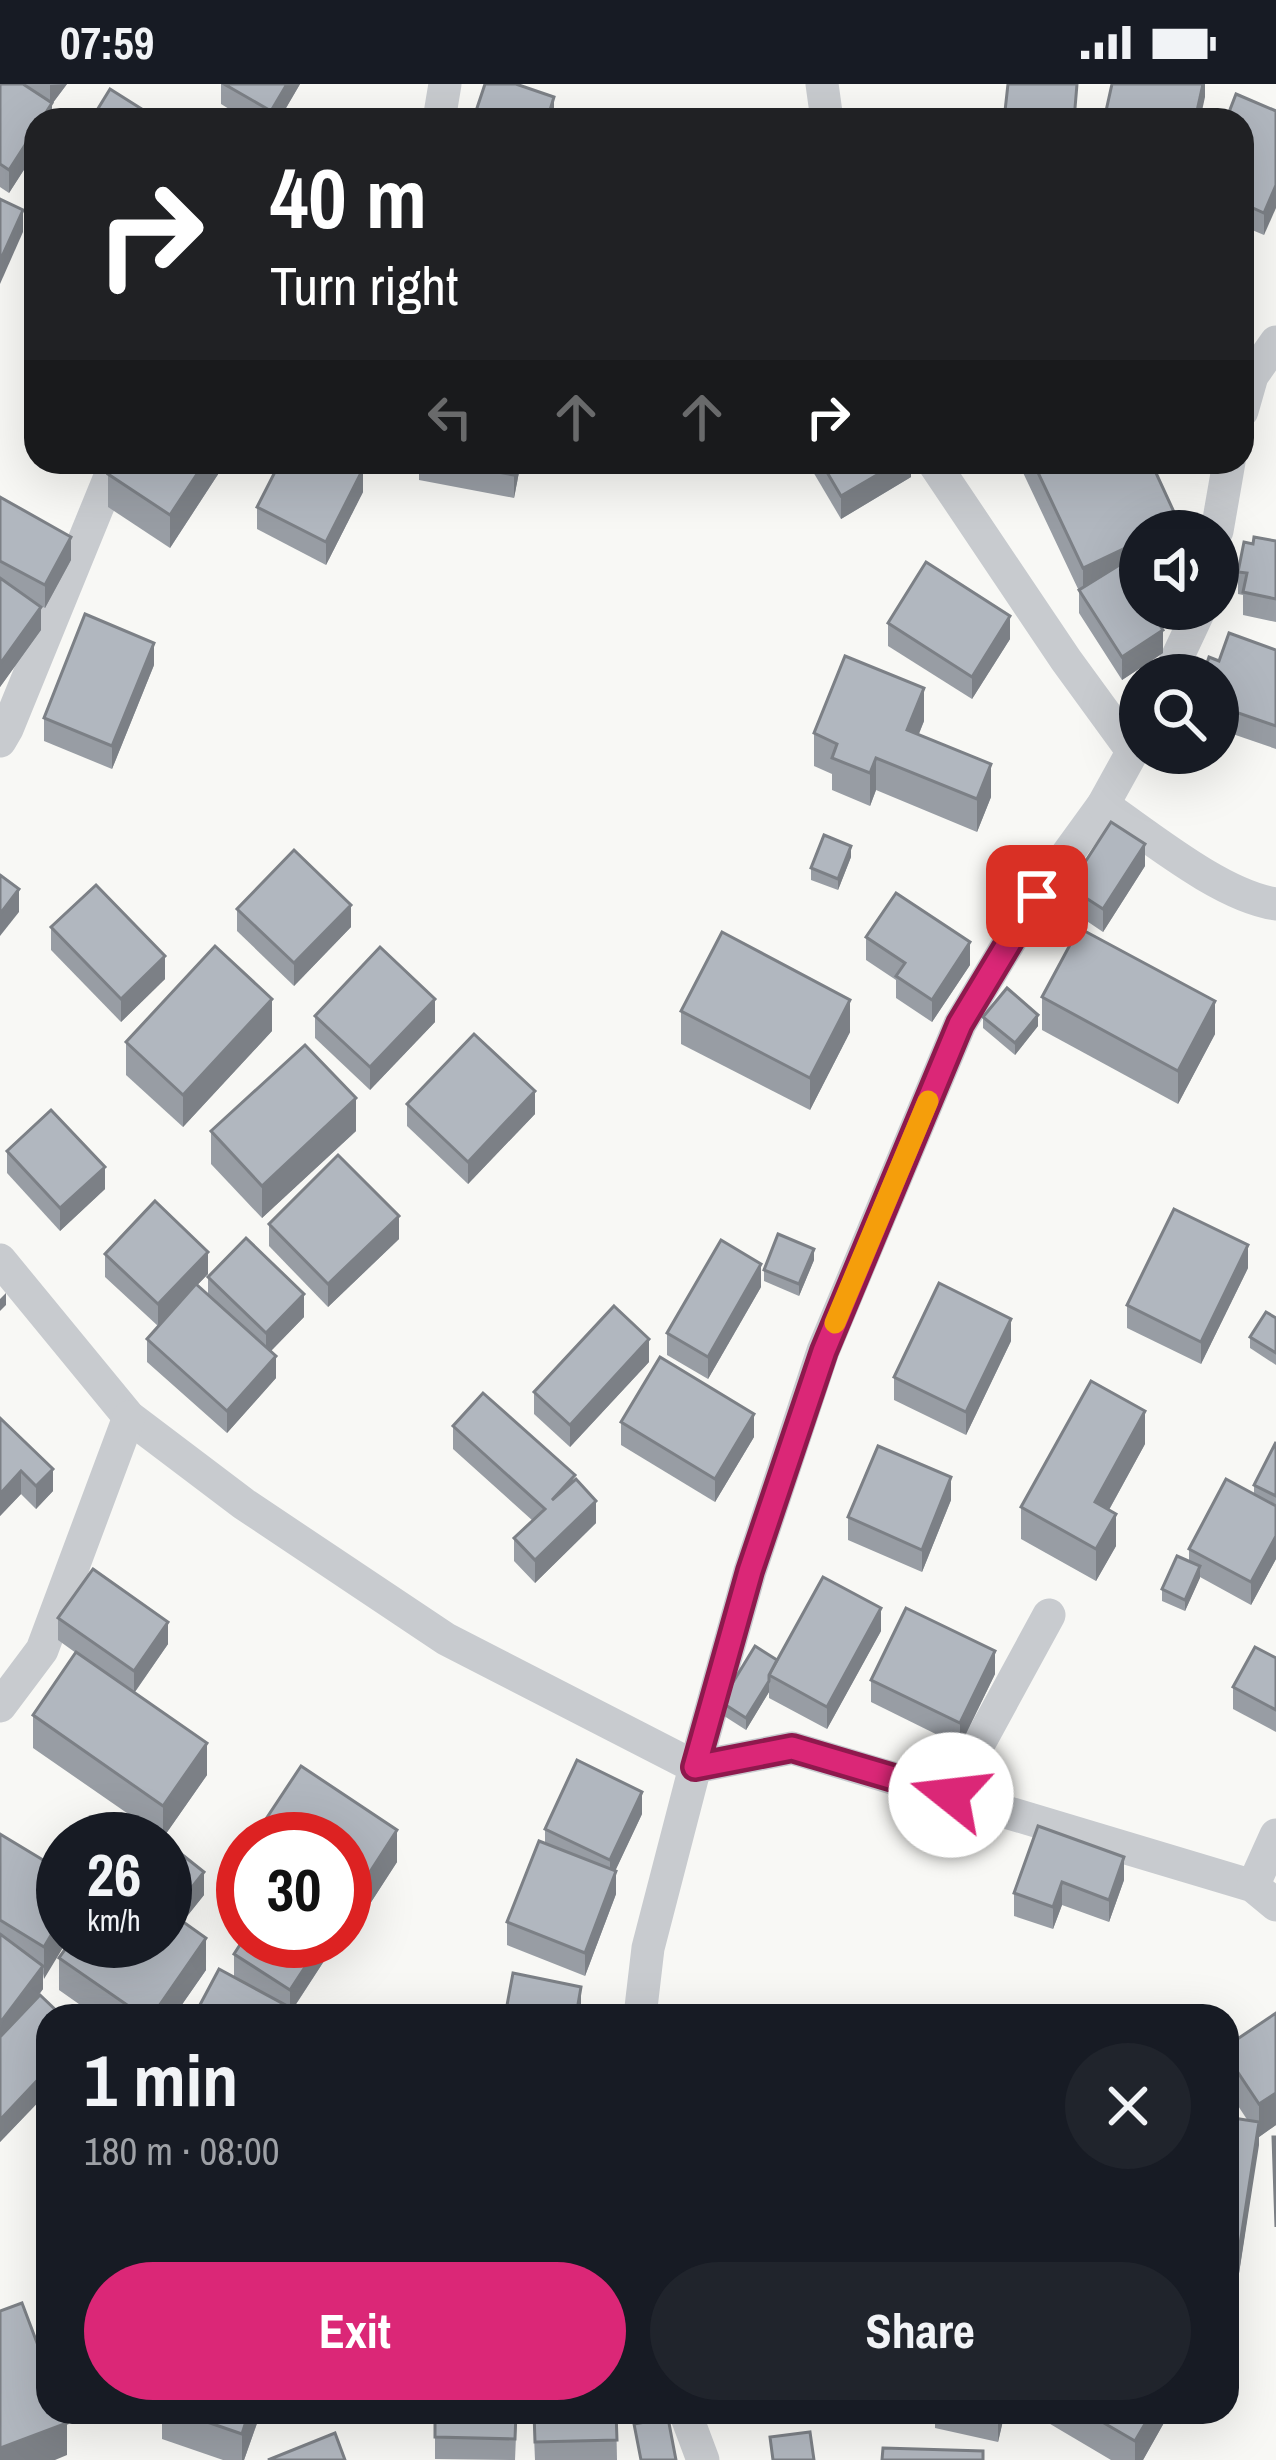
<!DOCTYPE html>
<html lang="en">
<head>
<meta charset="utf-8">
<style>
	:root { --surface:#171b24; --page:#20242c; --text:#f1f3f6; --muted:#9ea1a6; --accent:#db2777 }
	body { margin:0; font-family:"Archivo Narrow",sans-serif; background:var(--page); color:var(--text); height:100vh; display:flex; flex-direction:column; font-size:45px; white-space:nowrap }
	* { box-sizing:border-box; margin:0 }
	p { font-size:39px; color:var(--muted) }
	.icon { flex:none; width:66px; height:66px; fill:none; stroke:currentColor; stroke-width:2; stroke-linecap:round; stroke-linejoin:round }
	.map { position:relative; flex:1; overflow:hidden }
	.side { position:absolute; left:36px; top:1920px; width:1203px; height:420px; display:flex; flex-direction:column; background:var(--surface); border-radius:36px; box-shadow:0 12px 48px #0002 }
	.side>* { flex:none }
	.top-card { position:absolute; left:24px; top:24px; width:1230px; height:366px; border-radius:36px; box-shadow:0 12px 48px #0002; background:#202124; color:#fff; overflow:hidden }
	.controls { position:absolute; left:1119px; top:426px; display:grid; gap:24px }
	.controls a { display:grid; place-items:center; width:120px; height:120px; border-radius:50%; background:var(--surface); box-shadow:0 12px 48px #0002; font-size:60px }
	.speed { position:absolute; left:36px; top:1728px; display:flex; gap:24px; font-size:60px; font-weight:700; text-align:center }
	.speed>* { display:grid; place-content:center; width:156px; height:156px; border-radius:50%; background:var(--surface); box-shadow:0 12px 48px #0002; line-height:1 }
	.speed small { font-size:30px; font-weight:400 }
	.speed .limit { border:18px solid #d22; background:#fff; color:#111 }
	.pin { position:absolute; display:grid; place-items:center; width:102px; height:102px; color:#fff; margin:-51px; border-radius:24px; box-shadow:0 6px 18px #0006 }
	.me { position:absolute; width:132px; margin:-66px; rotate:286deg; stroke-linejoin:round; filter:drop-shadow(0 0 9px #0008) }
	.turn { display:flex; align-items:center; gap:42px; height:252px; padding:0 48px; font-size:54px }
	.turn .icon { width:156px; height:156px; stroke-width:2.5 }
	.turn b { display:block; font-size:84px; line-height:102px }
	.lanes { display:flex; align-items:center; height:114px; padding:0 48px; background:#0003; justify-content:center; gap:60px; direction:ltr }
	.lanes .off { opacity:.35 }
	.round { display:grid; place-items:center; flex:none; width:126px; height:126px; border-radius:63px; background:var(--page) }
	.head { display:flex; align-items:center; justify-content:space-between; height:204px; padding:0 48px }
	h1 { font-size:72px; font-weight:700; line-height:90px }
	.button { display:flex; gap:24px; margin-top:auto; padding:24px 48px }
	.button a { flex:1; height:138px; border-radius:72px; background:var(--accent); color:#fff; font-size:48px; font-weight:700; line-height:138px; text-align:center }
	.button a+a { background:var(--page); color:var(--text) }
	.status { display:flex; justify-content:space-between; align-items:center; height:84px; padding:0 60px; background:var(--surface); direction:ltr }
	.status svg { height:33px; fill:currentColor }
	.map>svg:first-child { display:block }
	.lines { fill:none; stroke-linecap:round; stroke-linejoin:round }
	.minor { stroke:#c8cbcf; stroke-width:33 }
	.wall { fill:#989da4 }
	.shaded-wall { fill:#7c8086 }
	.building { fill:#b1b7bf; stroke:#7c8086; stroke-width:3 }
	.route-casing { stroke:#8e194d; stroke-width:30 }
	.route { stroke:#db2777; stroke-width:21 }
	.slow { stroke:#f59e0b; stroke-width:21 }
</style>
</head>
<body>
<div class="status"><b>07:59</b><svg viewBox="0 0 49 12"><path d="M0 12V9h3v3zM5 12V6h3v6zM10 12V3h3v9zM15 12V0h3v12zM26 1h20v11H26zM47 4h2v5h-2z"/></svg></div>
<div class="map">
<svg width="1276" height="2376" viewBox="0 0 1276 2376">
	<rect width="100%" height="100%" fill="#f8f8f5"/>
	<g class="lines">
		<!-- minor -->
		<g class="minor">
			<polyline points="822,0 827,36"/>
			<polyline points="439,36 445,0"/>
			<polyline points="1242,327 1252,292 1276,258"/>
			<polyline points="933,378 1066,576 1133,668"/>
			<polyline points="1217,447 1229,378"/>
			<polyline points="1169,591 1200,525"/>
			<polyline points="1140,654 1103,721 1037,812 960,940 823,1267 750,1487 695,1683 792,1664 1253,1802 1276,1821"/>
			<polyline points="0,657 7,645 116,378"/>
			<path d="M1103 721C1150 753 1221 812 1276 820"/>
			<polyline points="0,1176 129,1333 244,1420 446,1555 695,1683 648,1864 640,1932"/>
			<polyline points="0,1622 42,1566 129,1333"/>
			<polyline points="951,1711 1049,1531"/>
			<polyline points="1253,1802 1276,1751"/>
			<polyline points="685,2328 703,2376"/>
		</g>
	</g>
	<!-- wall -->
	<g class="wall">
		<polygon points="0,0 67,0 52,20 52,36 36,36 36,67 9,109 0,103"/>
		<polygon points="221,0 300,0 279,36 247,36 221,20"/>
		<polygon points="1276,27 1264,151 1245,143 1242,159 1242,36"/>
		<polygon points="116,378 226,378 170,464 108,423 108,390"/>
		<polygon points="419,378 521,378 514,414 419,396"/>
		<polygon points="812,378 911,378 911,393 841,435 812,386"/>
		<polygon points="1018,378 1151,378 1179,447 1140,447 1140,490 1130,494 1163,569 1122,596 1079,529 1079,507"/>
		<polygon points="363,408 326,481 257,445 257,423"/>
		<polygon points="0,413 71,476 45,524 32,517 41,546 0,603"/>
		<polygon points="1276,457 1276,538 1243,531 1243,511 1238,510 1238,488 1253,460"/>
		<polygon points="888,539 1010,555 972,615 888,562"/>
		<polygon points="1276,566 1276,665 1218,645 1219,577"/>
		<polygon points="154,581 112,685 44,657 44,634"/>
		<polygon points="924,637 919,650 991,713 977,748 876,706 870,722 832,706 832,690 814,682 814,649"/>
		<polygon points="851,773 838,806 811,796 811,784"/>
		<polygon points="1145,782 1103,848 1069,825 1069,803"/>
		<polygon points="237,825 351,843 294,902 237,847"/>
		<polygon points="51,843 165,895 121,938 51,866"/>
		<polygon points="866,853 970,881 932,938 896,914 896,896 866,876"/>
		<polygon points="1042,913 1215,950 1178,1020 1042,946"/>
		<polygon points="681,927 850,948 810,1026 681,960"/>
		<polygon points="315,932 435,938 370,1006 315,954"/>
		<polygon points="983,933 1038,942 1015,971 983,944"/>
		<polygon points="272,947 183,1043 126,991 126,958"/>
		<polygon points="407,1020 535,1030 468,1100 407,1042"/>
		<polygon points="211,1047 356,1047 262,1134 211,1080"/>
		<polygon points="7,1067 105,1105 60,1147 7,1089"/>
		<polygon points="269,1140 399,1155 328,1223 269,1162"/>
		<polygon points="105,1170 208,1190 197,1201 208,1211 208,1193 304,1233 271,1267 276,1294 227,1349 147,1278 147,1255 158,1242 105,1193"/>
		<polygon points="814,1176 799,1212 764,1197 764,1186"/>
		<polygon points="1248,1184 1201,1280 1127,1244 1127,1221"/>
		<polygon points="761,1203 708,1295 667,1271 667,1249"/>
		<polygon points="1276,1234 1276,1281 1250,1264 1250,1253"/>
		<polygon points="1011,1257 966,1351 894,1316 894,1293"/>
		<polygon points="649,1278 570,1363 534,1330 534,1308"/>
		<polygon points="0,1334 53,1407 36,1425 21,1410 0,1432"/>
		<polygon points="621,1338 754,1353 715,1418 621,1361"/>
		<polygon points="453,1342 575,1397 596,1439 535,1499 514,1477 514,1454 533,1437 453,1365"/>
		<polygon points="1276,1358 1276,1475 1251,1521 1200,1493 1185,1527 1162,1517 1162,1505 1189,1478 1189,1465 1254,1410 1254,1401"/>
		<polygon points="1145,1360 1109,1426 1116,1462 1096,1497 1021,1455 1021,1423"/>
		<polygon points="951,1416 922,1488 848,1456 848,1433"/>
		<polygon points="58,1534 168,1560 135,1608 207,1691 163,1754 33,1664 33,1631 76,1569 58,1556"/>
		<polygon points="881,1547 827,1645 769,1614 769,1608 746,1646 721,1630 721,1618 777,1576"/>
		<polygon points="1276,1574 1276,1648 1233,1625 1233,1603"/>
		<polygon points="995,1590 960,1662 871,1618 871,1596"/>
		<polygon points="301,1682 397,1746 397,1778 355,1843 345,1836 345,1755 258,1755 258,1747"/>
		<polygon points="642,1730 615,1787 616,1810 585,1892 507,1861 507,1838 545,1759 545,1745"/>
		<polygon points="1038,1742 1124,1796 1109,1838 1062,1821 1053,1845 1014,1832 1014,1809"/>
		<polygon points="0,1750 63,1788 43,1895 43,1905 32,1920 48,2008 0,2058"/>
		<polygon points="165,1757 204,1811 183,1837 206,1886 174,1932 96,1932 59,1906 59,1874 165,1857"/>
		<polygon points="324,1857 324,1877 293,1925 302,1932 234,1892 234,1870"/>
		<polygon points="1227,1962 1276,2041 1259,2053 1238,2196 1227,2194 1227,2033 1248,2037 1227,2005"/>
		<polygon points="162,2328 261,2328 244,2376 223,2376 162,2355"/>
		<polygon points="435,2328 517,2328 515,2376 435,2375"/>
		<polygon points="533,2328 616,2328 617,2376 535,2376"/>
		<polygon points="832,2328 879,2328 876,2339 832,2330"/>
		<polygon points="935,2328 1005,2328 998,2358 935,2344"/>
		<polygon points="1035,2328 1170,2328 1143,2376 1111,2376 1035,2331"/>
	</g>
	<!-- shaded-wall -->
	<g class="shaded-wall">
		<polygon points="67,0 52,20 52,36 41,36 50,23 50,1"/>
		<polygon points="287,0 300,0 279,36 271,36 271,27"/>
		<polygon points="1203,0 1205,0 1205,13 1200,36 1195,36"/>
		<polygon points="554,13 554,36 547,36"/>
		<polygon points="36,44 36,67 9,109 9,86"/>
		<polygon points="1276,101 1276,124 1264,151 1264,129"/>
		<polygon points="23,126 23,148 0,200 0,177"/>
		<polygon points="1245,128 1245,151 1242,159 1242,137"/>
		<polygon points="205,378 226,378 170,464 170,431"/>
		<polygon points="517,378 521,378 514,414 514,391"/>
		<polygon points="899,378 911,378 911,393 841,435 841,412"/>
		<polygon points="363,385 363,408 326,481 326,458"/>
		<polygon points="1179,439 1179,447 1162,447"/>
		<polygon points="71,453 71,476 45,524 45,501"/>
		<polygon points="1140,457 1140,490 1085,515 1083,513 1083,484"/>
		<polygon points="41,523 41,546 0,603 0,580"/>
		<polygon points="1010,532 1010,555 972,615 972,593"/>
		<polygon points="1163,546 1163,569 1122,596 1122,573"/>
		<polygon points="154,559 154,581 112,685 112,662"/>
		<polygon points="924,604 924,637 907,678 907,646"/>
		<polygon points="876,674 876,706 870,722 870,689"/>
		<polygon points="991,680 991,713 977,748 977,715"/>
		<polygon points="1145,760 1145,782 1103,848 1103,825"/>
		<polygon points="851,762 851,773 838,806 838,795"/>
		<polygon points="19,805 19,828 0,852 0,830"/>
		<polygon points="351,821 351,843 294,902 294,879"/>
		<polygon points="970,858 970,881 932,938 932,916"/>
		<polygon points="165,872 165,895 121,938 121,915"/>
		<polygon points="272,915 272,947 183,1043 183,1011"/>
		<polygon points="435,915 435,938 370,1006 370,983"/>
		<polygon points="850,916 850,948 810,1026 810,994"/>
		<polygon points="1215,917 1215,950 1178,1020 1178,987"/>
		<polygon points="1038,931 1038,942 1015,971 1015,959"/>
		<polygon points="535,1007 535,1030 468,1100 468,1078"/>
		<polygon points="356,1014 356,1047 262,1134 262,1102"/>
		<polygon points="105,1083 105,1105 60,1147 60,1124"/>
		<polygon points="399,1132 399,1155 328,1223 328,1200"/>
		<polygon points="1248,1161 1248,1184 1201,1280 1201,1258"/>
		<polygon points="814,1165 814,1176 799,1212 799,1200"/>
		<polygon points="208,1168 208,1190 158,1242 158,1220"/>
		<polygon points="761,1180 761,1203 708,1295 708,1273"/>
		<polygon points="6,1209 6,1221 0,1227 0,1215"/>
		<polygon points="304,1210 304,1233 266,1272 266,1249"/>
		<polygon points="1011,1235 1011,1257 966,1351 966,1328"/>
		<polygon points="649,1255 649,1278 570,1363 570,1341"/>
		<polygon points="276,1272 276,1294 227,1349 227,1327"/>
		<polygon points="1145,1327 1145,1360 1095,1451 1095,1418"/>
		<polygon points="754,1330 754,1353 715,1418 715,1395"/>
		<polygon points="53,1385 53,1407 36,1425 36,1402"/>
		<polygon points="21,1387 21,1410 0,1432 0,1410"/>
		<polygon points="951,1393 951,1416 922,1488 922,1466"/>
		<polygon points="596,1417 596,1439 535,1499 535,1476"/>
		<polygon points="1116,1430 1116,1462 1096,1497 1096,1465"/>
		<polygon points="1276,1452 1276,1475 1251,1521 1251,1498"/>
		<polygon points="1200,1482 1200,1494 1185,1527 1185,1516"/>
		<polygon points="881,1524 881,1547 827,1645 827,1623"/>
		<polygon points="168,1538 168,1560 134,1609 134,1587"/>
		<polygon points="995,1567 995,1590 960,1662 960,1639"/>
		<polygon points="769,1597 769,1608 746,1646 746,1634"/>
		<polygon points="207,1659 207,1691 163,1754 163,1722"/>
		<polygon points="642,1708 642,1730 610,1798 610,1776"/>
		<polygon points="397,1746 397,1778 355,1843 355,1811"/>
		<polygon points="1124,1773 1124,1796 1109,1838 1109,1816"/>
		<polygon points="616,1787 616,1810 585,1892 585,1869"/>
		<polygon points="204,1788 204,1811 181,1840 181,1817"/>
		<polygon points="1062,1798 1062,1821 1053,1845 1053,1823"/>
		<polygon points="63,1831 63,1857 67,1857 44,1895 44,1863"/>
		<polygon points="206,1854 206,1886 174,1932 152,1932"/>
		<polygon points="322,1857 324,1857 324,1877 290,1929 290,1906"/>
		<polygon points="43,1882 43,1905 0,1962 0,1939"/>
		<polygon points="581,1903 581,1932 576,1932"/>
		<polygon points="48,1985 48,2008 0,2058 0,2036"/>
		<polygon points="1276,2009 1276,2041 1259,2053 1259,2020"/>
		<polygon points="1259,2038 1259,2061 1238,2196 1238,2173"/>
		<polygon points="249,2328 261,2328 244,2376 242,2376 242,2350"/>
		<polygon points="1000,2328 1005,2328 998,2358 998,2336"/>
		<polygon points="1152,2328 1170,2328 1143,2376 1135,2376 1135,2357"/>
		<polygon points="67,2339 67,2371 55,2376 0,2376 0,2364"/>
	</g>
	<!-- building -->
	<g class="building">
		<polygon points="0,0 23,0 52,19 41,36 36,36 36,44 9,86 0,80"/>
		<polygon points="224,0 287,0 271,27"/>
		<polygon points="485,0 516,0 554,13 547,36 473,36"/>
		<polygon points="1008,0 1077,0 1074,36 1004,36"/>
		<polygon points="1112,0 1203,0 1195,36 1104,36"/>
		<polygon points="110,5 156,34 154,36 91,36"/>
		<polygon points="1236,10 1276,27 1276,101 1264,129 1242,119 1242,36 1226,36"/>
		<polygon points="0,115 23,126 0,177"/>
		<polygon points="116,378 205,378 170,431 108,390"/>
		<polygon points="280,378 349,378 363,385 326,458 257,423"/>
		<polygon points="442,378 517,378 514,391"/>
		<polygon points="821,378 899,378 841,412"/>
		<polygon points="1033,378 1151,378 1179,439 1162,447 1140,447 1140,457 1083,484"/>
		<polygon points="0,413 71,453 45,501 0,477"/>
		<polygon points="1254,453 1276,457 1276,515 1243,508 1247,489 1238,488 1244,458 1253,460"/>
		<polygon points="926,478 1010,532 972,593 888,539"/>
		<polygon points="1121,480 1140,510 1140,525 1149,525 1163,546 1122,573 1079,506"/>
		<polygon points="0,494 41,523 0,580"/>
		<polygon points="85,530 154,559 112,662 44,634"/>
		<polygon points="1229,549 1276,566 1276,642 1218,622 1218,591 1203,591 1209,573 1219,577"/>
		<polygon points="845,572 924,604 907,646 991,680 977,715 876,674 870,689 832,674 837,660 814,649"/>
		<polygon points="1111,738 1145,760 1103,825 1069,803"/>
		<polygon points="824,751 851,762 838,795 811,784"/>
		<polygon points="294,766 351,821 294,879 237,825"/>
		<polygon points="0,791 19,805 0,830"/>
		<polygon points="96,801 165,872 121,915 51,843"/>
		<polygon points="896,809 970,858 932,916 896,892 905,879 866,853"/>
		<polygon points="1079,844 1215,917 1178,987 1042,913"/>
		<polygon points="722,848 850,916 810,994 681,927"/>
		<polygon points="215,862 272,915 183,1011 126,958"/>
		<polygon points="380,863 435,915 370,983 315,932"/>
		<polygon points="1007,904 1038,931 1015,959 983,933"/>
		<polygon points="474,950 535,1007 468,1078 407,1020"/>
		<polygon points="305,961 356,1014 262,1102 211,1047"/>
		<polygon points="51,1026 105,1083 60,1124 7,1067"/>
		<polygon points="338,1071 399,1132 328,1200 269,1140"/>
		<polygon points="155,1117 208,1168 158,1220 105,1170"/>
		<polygon points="1174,1125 1248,1161 1201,1258 1127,1221"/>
		<polygon points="778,1150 814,1165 799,1200 764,1186"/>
		<polygon points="246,1154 304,1210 266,1249 208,1193"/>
		<polygon points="721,1156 761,1180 708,1273 667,1249"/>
		<polygon points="939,1199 1011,1235 966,1328 894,1293"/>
		<polygon points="196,1200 276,1272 227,1327 147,1255"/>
		<polygon points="614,1222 649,1255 570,1341 534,1308"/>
		<polygon points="1266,1228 1276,1234 1276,1269 1250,1253"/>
		<polygon points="660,1273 754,1330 715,1395 621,1338"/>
		<polygon points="1091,1297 1145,1327 1095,1418 1116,1430 1096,1465 1021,1423"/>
		<polygon points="483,1309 575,1391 552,1416 576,1395 596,1417 535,1476 514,1454 545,1425 453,1342"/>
		<polygon points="0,1334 53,1385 36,1402 21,1387 0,1410"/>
		<polygon points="1276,1358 1276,1412 1254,1401"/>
		<polygon points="878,1362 951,1393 922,1466 848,1433"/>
		<polygon points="1226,1395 1276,1422 1276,1452 1251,1498 1189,1465"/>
		<polygon points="1177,1472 1200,1482 1185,1516 1162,1505"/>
		<polygon points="93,1485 168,1538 134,1587 58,1534"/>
		<polygon points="823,1493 881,1524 827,1623 769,1591"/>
		<polygon points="906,1524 995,1567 960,1639 871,1596"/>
		<polygon points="755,1562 777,1576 769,1591 769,1597 746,1634 721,1618"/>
		<polygon points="1255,1563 1276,1574 1276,1626 1233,1603"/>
		<polygon points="76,1568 207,1659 163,1722 33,1631"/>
		<polygon points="577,1676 642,1708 610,1776 545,1745"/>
		<polygon points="301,1682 397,1746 355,1811 345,1804 345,1755 270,1755 258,1747"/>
		<polygon points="1038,1742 1124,1773 1109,1816 1062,1798 1053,1823 1014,1809"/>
		<polygon points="153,1746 163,1755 146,1755"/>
		<polygon points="0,1750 63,1788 63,1831 44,1863 0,1836"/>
		<polygon points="165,1757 204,1788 181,1817 165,1804"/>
		<polygon points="539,1757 616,1787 585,1869 507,1838"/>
		<polygon points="165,1825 206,1854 152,1932 143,1932 59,1874 71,1857 165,1857"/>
		<polygon points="0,1850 43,1882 0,1939"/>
		<polygon points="243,1856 243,1857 322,1857 290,1906 234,1870"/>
		<polygon points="219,1885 302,1930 301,1932 194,1932"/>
		<polygon points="513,1889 581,1903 576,1932 505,1932"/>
		<polygon points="40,1911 62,1932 48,1932 48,1985 0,2036 0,1953"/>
		<polygon points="1276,1929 1276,2009 1259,2020 1227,1972 1227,1962"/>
		<polygon points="1227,2033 1259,2038 1238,2173 1227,2172"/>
		<polygon points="1273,2053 1276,2053 1276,2143"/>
		<polygon points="22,2219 48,2288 48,2328 63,2328 67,2339 0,2364 0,2227"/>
		<polygon points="178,2328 249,2328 242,2350"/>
		<polygon points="435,2328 516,2328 515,2355 435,2353"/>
		<polygon points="534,2328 616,2328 617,2356 535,2358"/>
		<polygon points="964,2328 1000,2328 998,2336"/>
		<polygon points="1085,2328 1152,2328 1135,2357"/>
		<polygon points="668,2334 676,2376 641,2376 634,2340"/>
		<polygon points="810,2348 814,2376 773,2376 770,2353"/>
		<polygon points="335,2349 345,2376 268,2376"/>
		<polygon points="883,2364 983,2367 983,2376 882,2376"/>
	</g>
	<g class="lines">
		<!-- route casing -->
		<g class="route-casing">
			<polyline id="route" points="951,1711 792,1664 695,1683 750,1487 824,1267 960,940 1037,812"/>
		</g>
		<!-- route -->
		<use href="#route" class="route"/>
		<!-- slow -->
		<polyline class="slow" points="835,1239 928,1017"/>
	</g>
</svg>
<div class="controls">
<a><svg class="icon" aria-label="sound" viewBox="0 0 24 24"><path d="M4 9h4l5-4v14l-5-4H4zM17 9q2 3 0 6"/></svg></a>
<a><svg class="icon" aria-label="search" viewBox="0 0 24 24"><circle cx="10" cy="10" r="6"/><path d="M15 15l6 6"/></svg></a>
</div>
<div class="speed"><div>26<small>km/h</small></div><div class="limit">30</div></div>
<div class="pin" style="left:1037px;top:812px;background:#d93025"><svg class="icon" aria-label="arrive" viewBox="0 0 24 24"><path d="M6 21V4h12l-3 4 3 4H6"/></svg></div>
<svg class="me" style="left:951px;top:1711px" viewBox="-20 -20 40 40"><circle r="19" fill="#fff"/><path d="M0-13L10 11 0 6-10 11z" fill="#db2777"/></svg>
<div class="top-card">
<div class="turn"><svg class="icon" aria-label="right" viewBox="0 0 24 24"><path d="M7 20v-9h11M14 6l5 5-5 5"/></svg><div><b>40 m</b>Turn right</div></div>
<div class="lanes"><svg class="icon off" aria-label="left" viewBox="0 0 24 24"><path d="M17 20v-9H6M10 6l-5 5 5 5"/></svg><svg class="icon off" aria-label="ahead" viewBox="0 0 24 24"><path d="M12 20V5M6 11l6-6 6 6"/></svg><svg class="icon off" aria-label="ahead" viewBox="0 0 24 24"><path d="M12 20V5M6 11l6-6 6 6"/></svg><svg class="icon" aria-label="right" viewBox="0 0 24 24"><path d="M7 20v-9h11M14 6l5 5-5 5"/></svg></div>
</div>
<section class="side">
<div class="head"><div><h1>1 min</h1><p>180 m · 08:00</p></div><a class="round"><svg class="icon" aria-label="close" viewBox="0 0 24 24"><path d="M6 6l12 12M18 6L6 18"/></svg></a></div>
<div class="button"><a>Exit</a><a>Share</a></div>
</section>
</div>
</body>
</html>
